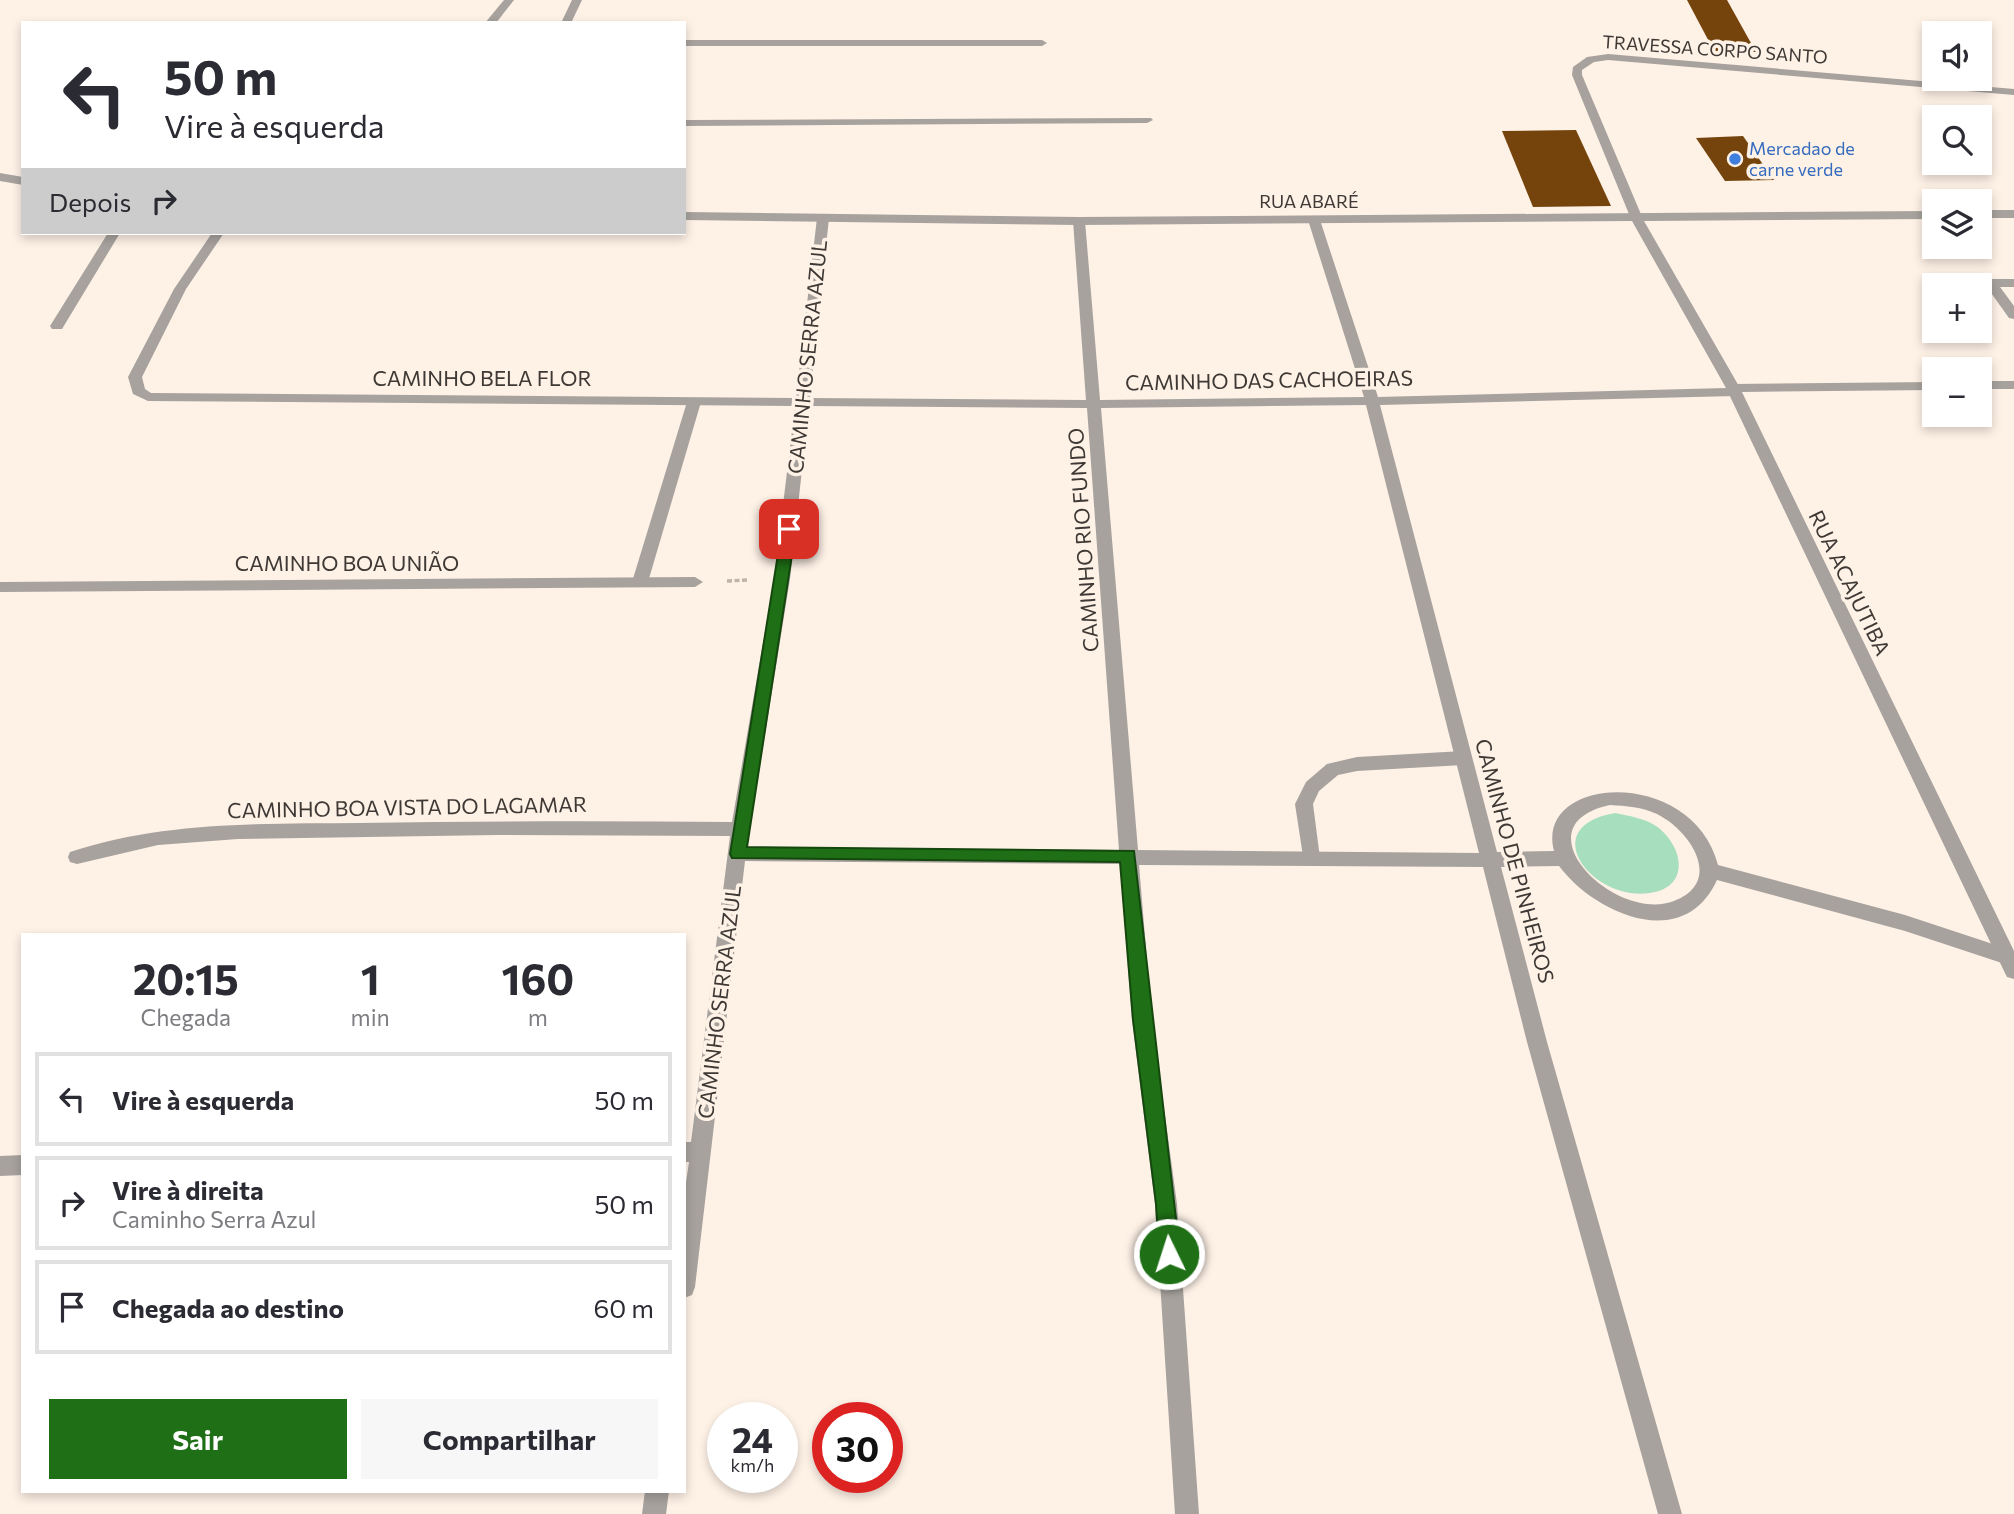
<!DOCTYPE html>
<html lang="pt">
<head>
<meta charset="utf-8">
<style>
	:root { --surface:#fff; --page:#f7f7f7; --text:#2b2b33; --muted:#7c7c81; --line:#e1e1e2; --accent:#1e6f15 }
	body { margin:0; font-family:Commissioner,sans-serif; background:var(--page); color:var(--text); height:100vh; display:flex; flex-direction:column; font-size:26px; white-space:nowrap }
	* { box-sizing:border-box; margin:0 }
	p { font-size:23px; color:var(--muted) }
	.icon { flex:none; width:38px; height:38px; fill:none; stroke:currentColor; stroke-width:2; stroke-linecap:round; stroke-linejoin:round }
	.map { position:relative; flex:1; overflow:hidden }
	.sheet { position:absolute; left:21px; top:933px; width:665px; height:560px; display:flex; flex-direction:column; background:var(--surface); border-radius:0px; box-shadow:0 4px 10px #0003 }
	.sheet>* { flex:none }
	.banner { position:absolute; left:21px; top:21px; width:665px; height:214px; border-radius:0px; box-shadow:0 4px 10px #0003; background:#fff; color:var(--text); overflow:hidden }
	.tools { position:absolute; left:1922px; top:21px; display:grid; gap:14px }
	.tools a { display:grid; place-items:center; width:70px; height:70px; border-radius:0px; background:var(--surface); box-shadow:0 4px 10px #0003; font-size:35px }
	.speed { position:absolute; left:707px; top:1402px; display:flex; gap:14px; font-size:35px; font-weight:700; text-align:center }
	.speed>* { display:grid; place-content:center; width:91px; height:91px; border-radius:50%; background:var(--surface); box-shadow:0 4px 10px #0003; line-height:1 }
	.speed small { font-size:18px; font-weight:400 }
	.speed .limit { border:10px solid #d22; background:#fff; color:#111 }
	.pin { position:absolute; display:grid; place-items:center; width:60px; height:60px; color:#fff; margin:-30px; border-radius:14px; box-shadow:0 4px 10px #0006 }
	.me { position:absolute; width:77px; margin:-38px; rotate:356deg; stroke-linejoin:round; filter:drop-shadow(0 0 5px #0008) }
	.turn { display:flex; align-items:center; gap:24px; height:147px; padding:0 28px; font-size:32px }
	.turn .icon { width:91px; height:91px; stroke-width:2.5 }
	.turn b { display:block; font-size:49px; line-height:60px }
	.then { display:flex; align-items:center; height:66px; padding:0 28px; background:#0003; gap:14px; font-size:26px }
	.eta { display:flex; justify-content:space-evenly; align-items:center; height:119px; text-align:center }
	.eta b { font-size:42px; font-weight:700; line-height:49px }
	.cta { display:flex; gap:14px; margin-top:auto; padding:14px 28px }
	.cta a { flex:1; height:80px; border-radius:0px; background:var(--accent); color:#fff; font-size:28px; font-weight:700; line-height:80px; text-align:center }
	.cta a+a { background:var(--page); color:var(--text) }
	ul { padding:0; list-style:none }
	li { display:flex; align-items:center; gap:21px; height:94px; margin:0 14px 10px; padding:0 14px; border:4px solid var(--line); border-radius:0px }
	li div { flex:1 }
	li b { display:block; font-size:26px }
	li em { font-style:normal }
	.map>svg:first-child { display:block }
	.green { fill:#a6debe }
	.building { fill:#75440d }
	.lines { fill:none; stroke-linecap:round; stroke-linejoin:round }
	.path { stroke:#bdb3aa; stroke-width:3.5; stroke-dasharray:5 2.5; stroke-linecap:butt }
	.service { fill:#a7a29d; fill-rule:evenodd }
	.minor { fill:#a7a29d; fill-rule:evenodd }
	.tertiary { fill:#a7a29d; fill-rule:evenodd }
	.route { fill:#1e6f15; stroke:#14480e; stroke-width:2 }
	.shop-dot { fill:#3f7fe0; stroke:#fef1e6; stroke-width:2.5 }
	.labels { text-anchor:middle; stroke-width:7; stroke-linejoin:round; paint-order:stroke }
	.far-street-label { font-size:18px; fill:#3e3935; stroke:#fef1e6 }
	.far-shop-label { font-size:18px; fill:#366cbe; stroke:#fef1e6; text-anchor:start }
	.street-label { font-size:21px; fill:#3e3935; stroke:#fef1e6 }
</style>
</head>
<body>
<div class="map">
<svg width="2014" height="1514" viewBox="0 0 2014 1514">
	<rect width="100%" height="100%" fill="#fef1e6"/>
	<!-- green -->
	<path class="green" d="M1615 813C1629 816 1644 818 1656 826 1683 845 1692 887 1650 893 1593 902 1534 827 1615 813Z"/>
	<!-- building -->
	<g class="building">
		<polygon points="1687,0 1727,0 1756,52 1714,51"/>
		<polygon points="1576,130 1611,206 1533,207 1502,131"/>
		<polygon points="1743,136 1774,180 1725,181 1696,138"/>
	</g>
	<g class="lines">
		<!-- path -->
		<polyline class="path" points="727,581 747,580"/>
		<!-- service -->
		<g class="service">
			<polygon points="108,233 120,233 62,329 52,329 50,326"/>
			<polygon points="694,398 701,402 648,582 646,586 634,586 632,582 687,402"/>
			<polygon points="1463,751 1469,753 1472,758 1469,763 1463,765 1357,771 1338,775 1319,791 1313,804 1320,858 1318,863 1311,865 1304,863 1295,804 1306,782 1327,764 1357,757"/>
		</g>
		<!-- minor -->
		<g class="minor">
			<polygon points="504,0 514,0 496,23 485,23"/>
			<polygon points="572,0 582,0 571,23 561,23"/>
			<polygon points="684,40 1042,40 1047,43 1042,46 684,46"/>
			<polygon points="1608,54 2014,89 2014,95 1608,60 1594,62 1582,70 1582,75 1643,219 1637,223 1631,219 1572,75 1573,67 1587,57"/>
			<polygon points="1151,118 1153,120 1147,123 684,126 684,120"/>
			<path d="M823 214 829 218 810 398 1086 400 1073 221 1079 217 1085 221 1100 400 1364 397 1308 220 1314 216 1320 220 1378 397 1726 388 1733 384 1934 382V390L1741 392 1734 396 1380 405 1497 852 1554 851C1534 775 1692 766 1718 865L1905 915 2014 951V967L1905 931 1717 880C1684 953 1595 914 1559 866L1501 867 1547 1042 1682 1514H1658L1527 1042 1483 867 1139 865 1152 1020 1177 1204 1199 1514H1175L1155 1204 1132 1020 1120 864 745 861 695 1287 692 1295 684 1298V1196L689 1162H684V1142H691L730 836 496 835 238 839 158 845 77 864 70 862 68 857 70 852C164 821 263 824 360 823 484 821 608 821 732 822L774 579 795 406 148 401 133 394 128 377 174 289 212 233H224L186 289 142 377 145 389 151 393 796 398 817 218ZM1366 405 1479 853 1138 850 1101 408ZM809 406 1087 408 1119 850 747 847 790 579ZM1610 805C1626 806 1642 807 1657 814 1691 831 1724 882 1674 901 1614 924 1516 825 1610 805Z"/>
			<polygon points="2014,279 2014,287 2000,287 2014,306 2014,319 2009,318 1984,283 1990,279"/>
			<rect x="1979" y="381" width="35" height="8"/>
			<polygon points="695,577 703,582 695,587 0,592 0,582"/>
			<polygon points="23,1155 23,1175 0,1176 0,1156"/>
			<polygon points="645,1491 669,1491 666,1514 642,1514"/>
		</g>
		<!-- tertiary -->
		<g class="tertiary">
			<polygon points="0,173 23,177 23,185 0,181"/>
			<rect x="1979" y="210" width="35" height="8"/>
			<polygon points="1934,211 1934,219 1644,221 1740,388 2014,951 2014,979 2007,977 2004,971 1726,388 1632,221 1079,225 684,220 684,212 1079,217"/>
		</g>
	</g>
	<!-- route -->
	<polygon class="route" points="789,524 796,529 747,847 1134,851 1180,1254 1177,1261 1169,1264 1162,1261 1159,1254 1156,1204 1133,1020 1120,862 732,858 730,854 782,529"/>
	<!-- markers -->
	<circle class="shop-dot" cx="1735" cy="159" r="7"/>
	<g class="labels">
		<!-- far-street labels -->
		<g class="far-street-label">
			<text transform="translate(1715 50) rotate(4)" y="6">TRAVESSA CORPO SANTO</text>
			<text x="1309" y="208">RUA ABARÉ</text>
		</g>
		<!-- far-shop labels -->
		<g class="far-shop-label">
			<text x="1749" y="155">Mercadao de<tspan x="1749" dy="21">carne verde</tspan></text>
		</g>
		<!-- street labels -->
		<g class="street-label">
			<text transform="translate(808 357) rotate(-84)" y="7">CAMINHO SERRA AZUL</text>
			<text x="482" y="386">CAMINHO BELA FLOR</text>
			<text transform="translate(1269 381) rotate(-1)" y="7">CAMINHO DAS CACHOEIRAS</text>
			<text transform="translate(1084 540) rotate(-94)" y="7">CAMINHO RIO FUNDO</text>
			<text x="347" y="571">CAMINHO BOA UNIÃO</text>
			<text transform="translate(1849 583) rotate(64)" y="7">RUA ACAJUTIBA</text>
			<text transform="translate(407 808) rotate(-1)" y="7">CAMINHO BOA VISTA DO LAGAMAR</text>
			<text transform="translate(1514 861) rotate(75)" y="7">CAMINHO DE PINHEIROS</text>
			<text transform="translate(720 1002) rotate(-83)" y="7">CAMINHO SERRA AZUL</text>
		</g>
	</g>
</svg>
<div class="tools">
<a><svg class="icon" aria-label="sound" viewBox="0 0 24 24"><path d="M4 9h4l5-4v14l-5-4H4zM17 9q2 3 0 6"/></svg></a>
<a><svg class="icon" aria-label="search" viewBox="0 0 24 24"><circle cx="10" cy="10" r="6"/><path d="M15 15l6 6"/></svg></a>
<a><svg class="icon" aria-label="layers" viewBox="0 0 24 24"><path d="M12 4l9 5-9 5-9-5zM3 14l9 5 9-5"/></svg></a>
<a>+</a>
<a>−</a>
</div>
<div class="speed"><div>24<small>km/h</small></div><div class="limit">30</div></div>
<div class="pin" style="left:789px;top:529px;background:#d93025"><svg class="icon" aria-label="arrive" viewBox="0 0 24 24"><path d="M6 21V4h12l-3 4 3 4H6"/></svg></div>
<svg class="me" style="left:1169px;top:1254px" viewBox="-20 -20 40 40"><circle r="17" fill="#1e6f15" stroke="#fff" stroke-width="3"/><path d="M0-11L8 9 0 5-8 9z" fill="#fff"/></svg>
<div class="banner">
<div class="turn"><svg class="icon" aria-label="left" viewBox="0 0 24 24"><path d="M17 20v-9H6M10 6l-5 5 5 5"/></svg><div><b>50 m</b>Vire à esquerda</div></div>
<div class="then">Depois<svg class="icon" aria-label="right" viewBox="0 0 24 24"><path d="M7 20v-9h11M14 6l5 5-5 5"/></svg></div>
</div>
<section class="sheet">
<div class="eta">
<div><b>20:15</b><p>Chegada</p></div>
<div><b>1</b><p>min</p></div>
<div><b>160</b><p>m</p></div>
</div>
<ul>
<li><svg class="icon" aria-label="left" viewBox="0 0 24 24"><path d="M17 20v-9H6M10 6l-5 5 5 5"/></svg><div><b>Vire à esquerda</b></div><em>50 m</em></li>
<li><svg class="icon" aria-label="right" viewBox="0 0 24 24"><path d="M7 20v-9h11M14 6l5 5-5 5"/></svg><div><b>Vire à direita</b><p>Caminho Serra Azul</p></div><em>50 m</em></li>
<li><svg class="icon" aria-label="arrive" viewBox="0 0 24 24"><path d="M6 21V4h12l-3 4 3 4H6"/></svg><div><b>Chegada ao destino</b></div><em>60 m</em></li>
</ul>
<div class="cta"><a>Sair</a><a>Compartilhar</a></div>
</section>
</div>
</body>
</html>
